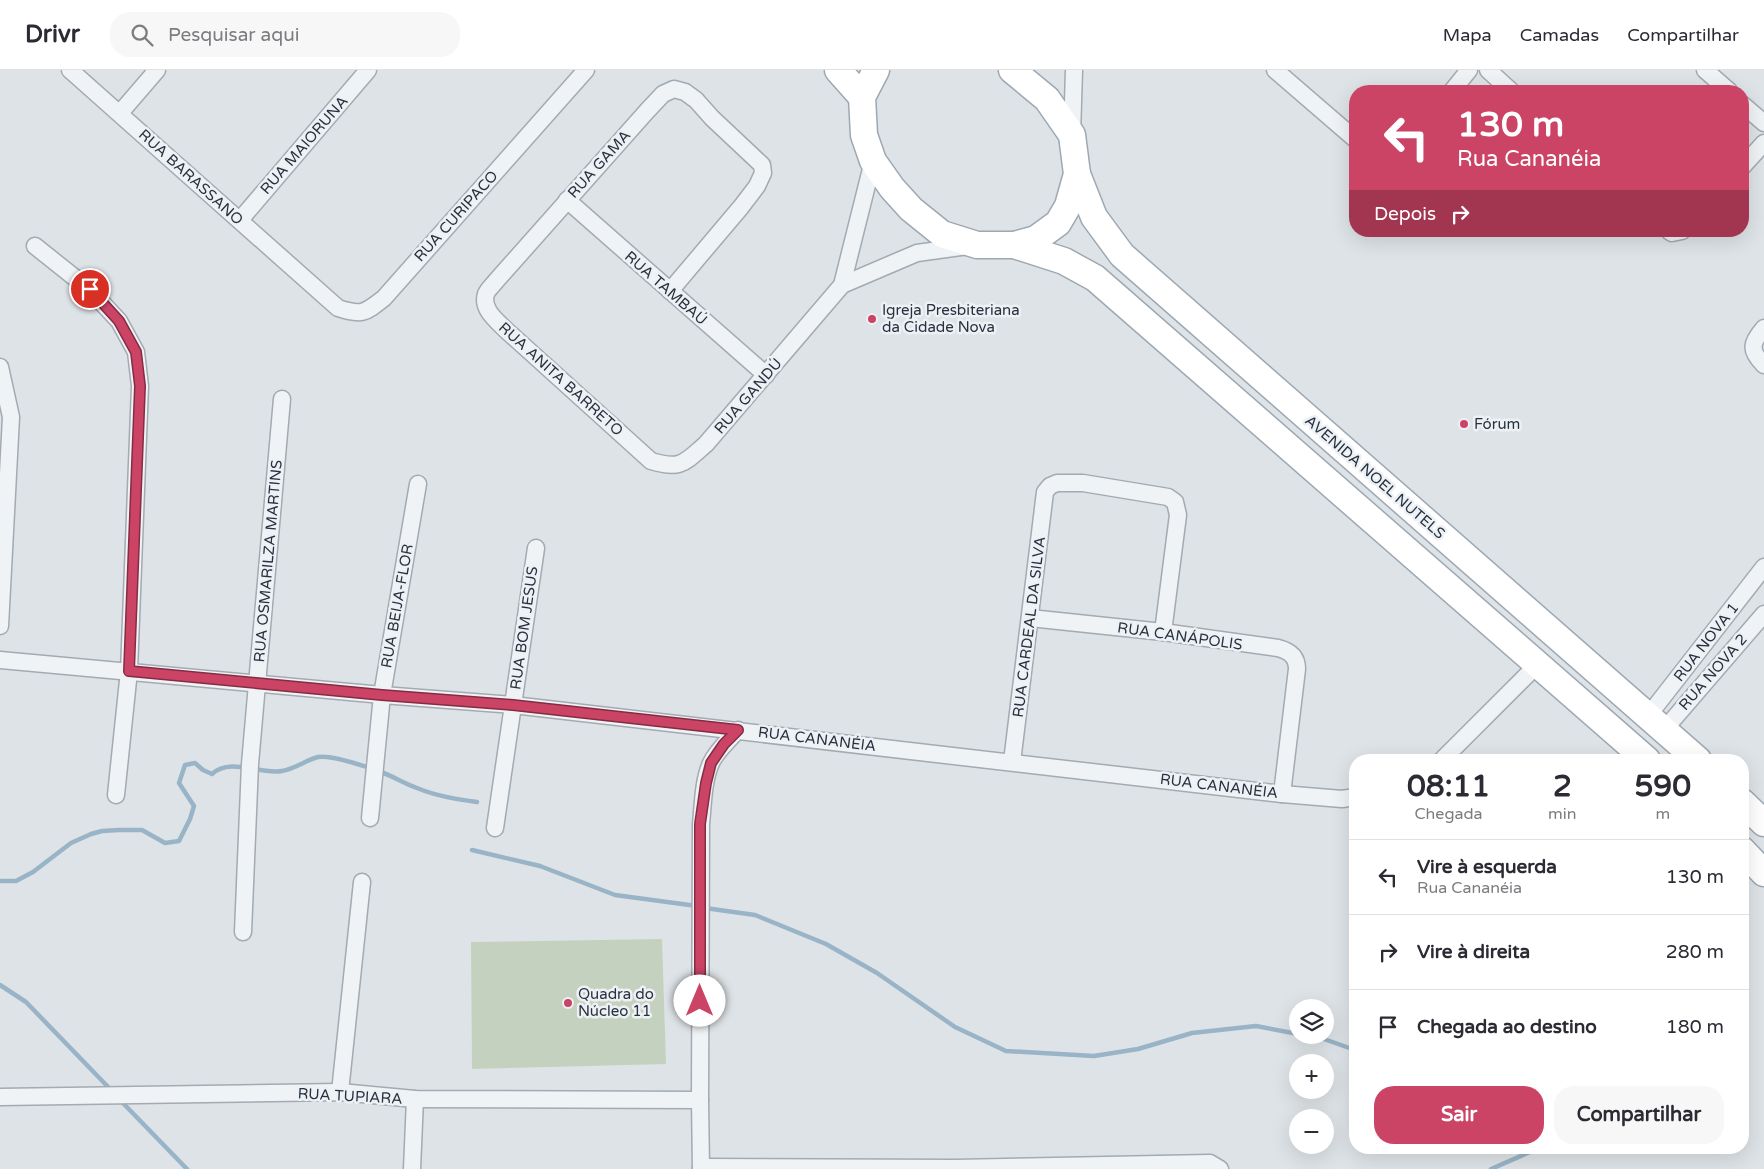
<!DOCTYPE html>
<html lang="pt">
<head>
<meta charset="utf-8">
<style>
	:root { --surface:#fff; --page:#f7f7f7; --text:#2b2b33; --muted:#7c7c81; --line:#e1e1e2; --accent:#cb4466 }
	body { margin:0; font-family:"Varela Round",sans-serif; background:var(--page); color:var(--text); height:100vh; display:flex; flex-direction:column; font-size:19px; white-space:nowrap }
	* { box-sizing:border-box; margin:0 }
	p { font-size:16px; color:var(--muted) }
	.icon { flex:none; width:28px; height:28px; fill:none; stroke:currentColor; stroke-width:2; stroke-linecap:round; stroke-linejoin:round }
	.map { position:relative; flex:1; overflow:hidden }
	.panel { position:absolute; left:1349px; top:684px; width:400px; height:400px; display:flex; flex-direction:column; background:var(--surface); border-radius:20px; box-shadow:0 5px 20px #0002 }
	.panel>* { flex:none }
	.hud { position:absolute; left:1349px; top:15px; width:400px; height:152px; border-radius:20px; box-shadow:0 5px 20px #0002; background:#cb4466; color:#fff; overflow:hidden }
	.controls { position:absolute; left:1289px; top:929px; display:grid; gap:10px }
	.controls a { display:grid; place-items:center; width:45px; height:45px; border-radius:50%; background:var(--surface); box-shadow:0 5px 20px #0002; font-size:25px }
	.pin { position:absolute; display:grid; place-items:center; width:42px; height:42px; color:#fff; margin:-21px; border:2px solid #fff; border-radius:50%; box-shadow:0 1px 5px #0007 }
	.me { position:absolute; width:55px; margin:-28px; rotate:0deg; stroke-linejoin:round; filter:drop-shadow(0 0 4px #0008) }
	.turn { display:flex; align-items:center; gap:18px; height:105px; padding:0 25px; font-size:22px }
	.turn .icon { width:65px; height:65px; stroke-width:2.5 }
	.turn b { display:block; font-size:35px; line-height:42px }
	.then { display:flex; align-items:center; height:48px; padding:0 25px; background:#0003; gap:10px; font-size:19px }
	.eta { display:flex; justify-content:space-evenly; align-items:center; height:85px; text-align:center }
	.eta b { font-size:30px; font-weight:800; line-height:35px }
	.action { display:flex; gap:10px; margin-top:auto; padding:10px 25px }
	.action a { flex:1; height:58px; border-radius:20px; background:var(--accent); color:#fff; font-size:20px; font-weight:800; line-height:58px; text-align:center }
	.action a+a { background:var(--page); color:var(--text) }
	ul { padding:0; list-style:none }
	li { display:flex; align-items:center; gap:15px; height:75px; padding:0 25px; border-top:1px solid var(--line) }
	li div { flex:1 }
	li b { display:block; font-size:19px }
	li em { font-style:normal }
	header { display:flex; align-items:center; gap:30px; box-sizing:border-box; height:70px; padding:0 25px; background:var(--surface); border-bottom:1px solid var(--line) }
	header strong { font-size:24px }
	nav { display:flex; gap:28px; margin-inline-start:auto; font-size:18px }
	.search { width:350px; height:45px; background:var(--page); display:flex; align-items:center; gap:12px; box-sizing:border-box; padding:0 18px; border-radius:20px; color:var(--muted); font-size:19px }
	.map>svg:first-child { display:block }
	.green { fill:#c5d1bf }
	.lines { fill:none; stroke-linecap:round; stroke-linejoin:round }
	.stream { stroke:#99b4c7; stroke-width:4.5 }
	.minor-casing { stroke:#a3aab1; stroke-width:19 }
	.primary-casing { stroke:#9da8b3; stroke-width:29 }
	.minor { stroke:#f0f3f6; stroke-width:16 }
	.primary { stroke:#fff; stroke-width:26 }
	.route-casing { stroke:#842c42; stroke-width:12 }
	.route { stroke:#cb4466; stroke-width:9 }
	.poi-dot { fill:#cb4466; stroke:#edf1f5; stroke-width:2 }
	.labels { text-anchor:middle; stroke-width:5; stroke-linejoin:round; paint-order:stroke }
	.street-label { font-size:15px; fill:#27323e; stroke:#edf1f5 }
	.poi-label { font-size:15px; fill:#27323e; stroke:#edf1f5; text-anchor:start }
</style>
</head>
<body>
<header>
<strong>Drivr</strong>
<div class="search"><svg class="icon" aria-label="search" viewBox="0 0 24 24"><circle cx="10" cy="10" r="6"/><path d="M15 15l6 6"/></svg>Pesquisar aqui</div>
<nav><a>Mapa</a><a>Camadas</a><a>Compartilhar</a></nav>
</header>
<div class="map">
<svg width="1764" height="1099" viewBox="0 0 1764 1099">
	<rect width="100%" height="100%" fill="#dee3e7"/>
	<!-- green -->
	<polygon class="green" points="662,869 666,994 472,999 471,872"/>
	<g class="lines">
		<!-- stream -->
		<g class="stream">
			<path d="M378 701C391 705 403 713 417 718 436 726 456 729 477 732"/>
			<polyline points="472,780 540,796 615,825 697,836"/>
			<path d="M0 811H16L33 802 71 773 91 764 102 761 119 760H142L165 773 179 771 190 749 194 736 179 713 185 695 195 693 203 700 212 704C231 687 259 705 282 701 295 699 306 690 318 687 332 685 357 694 370 698"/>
			<polyline points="705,838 755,845 826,874 877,903 955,957 1006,981 1094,986 1138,979 1192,963 1256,956 1298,964"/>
			<polyline points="0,915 26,932 111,1020"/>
			<polyline points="1304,965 1324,969 1355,980"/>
			<polyline points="120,1030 187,1099"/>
			<polyline points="1491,1099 1539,1078"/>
		</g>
		<!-- minor casing -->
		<g class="minor-casing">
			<g id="minor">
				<path d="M70 0 338 238C362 246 365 243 384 228L586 0"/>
				<polyline points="1275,0 1355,69"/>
				<polyline points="1488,0 1511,21"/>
				<polyline points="1705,0 1729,21"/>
				<polyline points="1452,21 1469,0"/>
				<polyline points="1742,34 1764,53"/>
				<polyline points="120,43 157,0"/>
				<polyline points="1072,65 1074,0"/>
				<polyline points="1742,97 1764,73"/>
				<polyline points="567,130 766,305"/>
				<polyline points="240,150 368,0"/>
				<polyline points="1669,161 1672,163 1682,161"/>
				<polyline points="35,176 89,219 119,251 136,282 140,316 129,601 116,725"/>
				<polyline points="842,215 917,183 968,176"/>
				<path d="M670 221 741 137 757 116 763 103 762 95 712 48 696 30 685 22 674 19 663 24 647 41 496 211C493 215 488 219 486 224 481 239 497 251 506 260L651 391C681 400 684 393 706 374L842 215 873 91"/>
				<path d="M1764 258C1751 273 1749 280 1764 295"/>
				<polyline points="0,297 11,347 0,556"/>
				<path d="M1030 548 1163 562 1278 578C1290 581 1297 587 1297 599L1282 724"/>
				<polyline points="0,590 382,625 513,635 1282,724 1342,729 1355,727"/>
				<polyline points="1648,646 1764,497"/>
				<polyline points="1664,660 1764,544"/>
				<polyline points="1442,690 1537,595"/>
				<polyline points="1012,692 1045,422 1050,416 1057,413 1083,413 1168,427 1175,432 1178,445 1163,562"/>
				<polyline points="370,748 382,625 418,414"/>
				<polyline points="495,758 536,478"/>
				<polyline points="243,862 250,694 282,329"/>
				<polyline points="340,1022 362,812"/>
				<polyline points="0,1027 340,1022 415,1029 700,1030"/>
				<polyline points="701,1097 955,1098 1210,1093 1220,1099"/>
				<polyline points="412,1099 415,1029"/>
				<path d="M701 1099 700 1030 701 754C703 735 703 711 711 693 717 680 729 670 738 660"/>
			</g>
		</g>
		<!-- primary casing -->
		<g class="primary-casing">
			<g id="primary">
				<polyline points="838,0 862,27"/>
				<polyline points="876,0 862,27 864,65 873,91 892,118 911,139 942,164 977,175 1014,175 1036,169 1058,153 1068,136 1077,104 1072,65 1047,29 1012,0"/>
				<polyline points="1077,104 1094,147 1122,185 1698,690"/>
				<polyline points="1014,175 1064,191 1095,208 1647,690"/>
				<polyline points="1742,732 1764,753"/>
				<polyline points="1742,780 1764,803"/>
			</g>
		</g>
		<!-- minor -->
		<use href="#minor" class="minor"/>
		<!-- primary -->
		<use href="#primary" class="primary"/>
	</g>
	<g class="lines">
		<!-- route casing -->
		<g class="route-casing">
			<polyline id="route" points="90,219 119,251 136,282 140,316 129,601 382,625 513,635 738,660 724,674 711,693 706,713 700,754 700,931"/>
		</g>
		<!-- route -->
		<use href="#route" class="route"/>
	</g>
	<!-- markers -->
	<g class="poi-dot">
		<circle cx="872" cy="249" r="5"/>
		<circle cx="1464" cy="354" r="5"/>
		<circle cx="568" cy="933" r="5"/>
	</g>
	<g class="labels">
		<!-- street labels -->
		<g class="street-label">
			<text transform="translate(304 75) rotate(-49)" y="5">RUA MAIORUNA</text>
			<text transform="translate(599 94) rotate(-48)" y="5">RUA GAMA</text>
			<text transform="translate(191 107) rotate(42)" y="5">RUA BARASSANO</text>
			<text transform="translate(456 146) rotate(-48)" y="5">RUA CURIPACO</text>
			<text transform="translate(666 218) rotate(41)" y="5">RUA TAMBAÚ</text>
			<text transform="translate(561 309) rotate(42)" y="5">RUA ANITA BARRETO</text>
			<text transform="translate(748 326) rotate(-49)" y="5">RUA GANDÚ</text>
			<text transform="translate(1375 407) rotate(41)" y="5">AVENIDA NOEL NUTELS</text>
			<text transform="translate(268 491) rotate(-85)" y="5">RUA OSMARILZA MARTINS</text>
			<text transform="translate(397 536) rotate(-80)" y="5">RUA BEIJA-FLOR</text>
			<text transform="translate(1029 557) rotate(-83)" y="5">RUA CARDEAL DA SILVA</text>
			<text transform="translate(524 558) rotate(-82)" y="5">RUA BOM JESUS</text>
			<text transform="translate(1180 566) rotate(8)" y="5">RUA CANÁPOLIS</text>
			<text transform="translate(1706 572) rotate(-52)" y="5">RUA NOVA 1</text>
			<text transform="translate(1713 602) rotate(-49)" y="5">RUA NOVA 2</text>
			<text transform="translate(817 669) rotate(7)" y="5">RUA CANANÉIA</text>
			<text transform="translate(1219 716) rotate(7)" y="5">RUA CANANÉIA</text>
			<text transform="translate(350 1026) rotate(3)" y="5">RUA TUPIARA</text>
		</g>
		<!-- poi labels -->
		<g class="poi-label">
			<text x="882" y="245">Igreja Presbiteriana<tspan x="882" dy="17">da Cidade Nova</tspan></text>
			<text x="1474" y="359">Fórum</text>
			<text x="578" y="929">Quadra do<tspan x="578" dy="17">Núcleo 11</tspan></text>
		</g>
	</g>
</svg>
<div class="controls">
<a><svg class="icon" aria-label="layers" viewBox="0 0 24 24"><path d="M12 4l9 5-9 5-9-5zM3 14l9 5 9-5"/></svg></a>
<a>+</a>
<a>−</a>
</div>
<div class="pin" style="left:90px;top:219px;background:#d93025"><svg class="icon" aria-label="arrive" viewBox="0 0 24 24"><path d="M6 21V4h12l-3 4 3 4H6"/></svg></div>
<svg class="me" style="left:700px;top:931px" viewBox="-20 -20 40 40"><circle r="19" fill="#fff"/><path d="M0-13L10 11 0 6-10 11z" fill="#cb4466"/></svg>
<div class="hud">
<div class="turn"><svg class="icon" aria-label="left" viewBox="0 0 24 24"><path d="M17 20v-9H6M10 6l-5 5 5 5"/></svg><div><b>130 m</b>Rua Cananéia</div></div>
<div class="then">Depois<svg class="icon" aria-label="right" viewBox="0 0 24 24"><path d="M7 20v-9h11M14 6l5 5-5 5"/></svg></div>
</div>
<section class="panel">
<div class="eta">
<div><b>08:11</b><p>Chegada</p></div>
<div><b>2</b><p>min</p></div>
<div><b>590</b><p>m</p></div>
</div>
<ul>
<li><svg class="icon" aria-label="left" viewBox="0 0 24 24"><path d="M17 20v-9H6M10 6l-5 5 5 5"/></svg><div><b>Vire à esquerda</b><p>Rua Cananéia</p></div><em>130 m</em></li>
<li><svg class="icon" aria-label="right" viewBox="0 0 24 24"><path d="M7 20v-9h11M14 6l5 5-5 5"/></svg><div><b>Vire à direita</b></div><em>280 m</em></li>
<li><svg class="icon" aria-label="arrive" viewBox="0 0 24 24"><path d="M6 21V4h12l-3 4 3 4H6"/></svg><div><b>Chegada ao destino</b></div><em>180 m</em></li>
</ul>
<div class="action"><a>Sair</a><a>Compartilhar</a></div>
</section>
</div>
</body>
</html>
